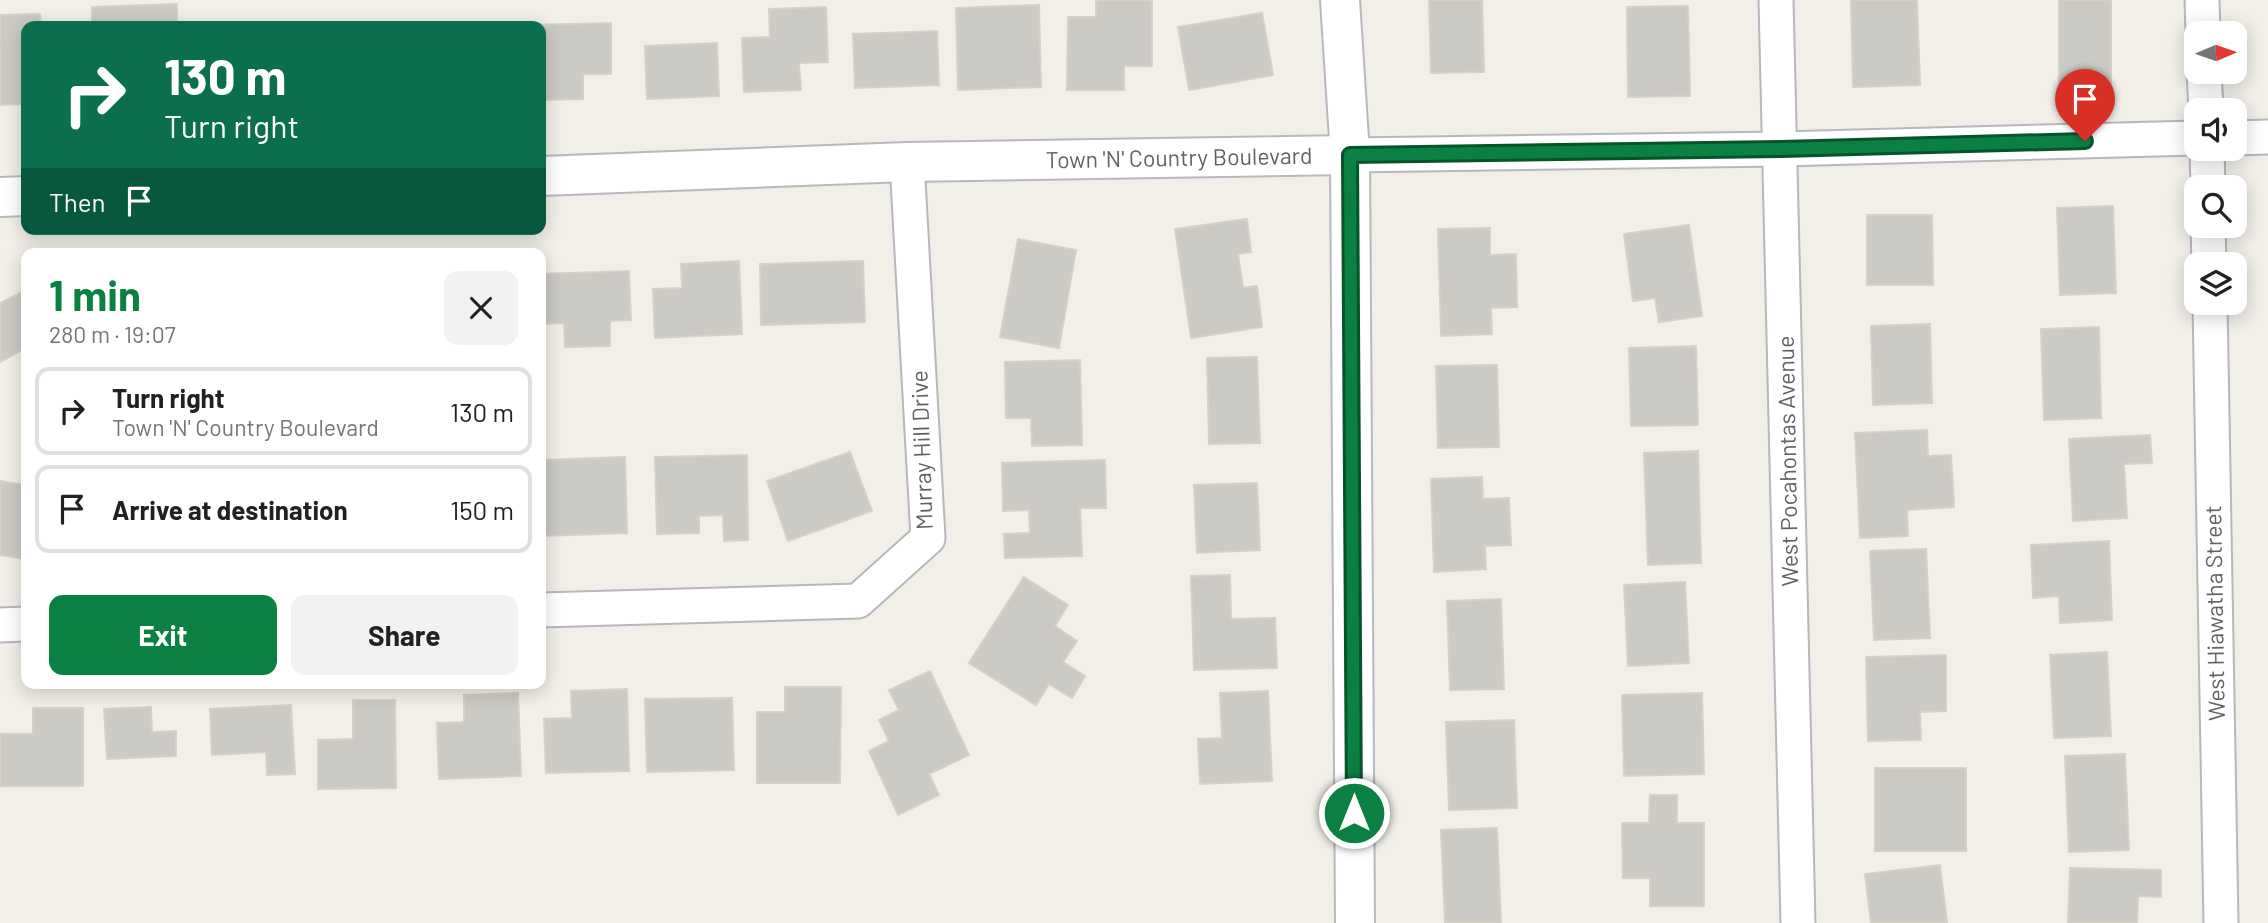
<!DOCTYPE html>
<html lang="en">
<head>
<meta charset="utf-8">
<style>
	:root { --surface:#fff; --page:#f2f2f2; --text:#202124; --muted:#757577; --line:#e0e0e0; --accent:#0b8043 }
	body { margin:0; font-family:Barlow,sans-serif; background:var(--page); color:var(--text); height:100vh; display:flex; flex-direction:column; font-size:26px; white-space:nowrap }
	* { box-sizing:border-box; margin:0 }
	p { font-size:23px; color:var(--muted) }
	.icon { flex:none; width:38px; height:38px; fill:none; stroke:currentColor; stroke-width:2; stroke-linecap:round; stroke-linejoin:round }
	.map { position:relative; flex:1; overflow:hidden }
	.panel { position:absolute; left:21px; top:248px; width:525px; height:441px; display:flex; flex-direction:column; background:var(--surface); border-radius:14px; box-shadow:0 4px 18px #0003 }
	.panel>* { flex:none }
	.banner { position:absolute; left:21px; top:21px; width:525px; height:214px; border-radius:14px; box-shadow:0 4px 18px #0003; background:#0b6e4f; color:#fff; overflow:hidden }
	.needle { width:46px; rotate:88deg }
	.fabs { position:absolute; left:2184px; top:21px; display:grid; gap:14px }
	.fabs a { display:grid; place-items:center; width:63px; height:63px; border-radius:14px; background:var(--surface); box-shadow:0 4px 18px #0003; font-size:35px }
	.pin { position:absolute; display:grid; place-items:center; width:60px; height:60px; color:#fff; margin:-72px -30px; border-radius:50% 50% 50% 0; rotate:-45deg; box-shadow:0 0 7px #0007 }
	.pin .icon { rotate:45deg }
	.me { position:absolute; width:77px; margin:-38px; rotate:0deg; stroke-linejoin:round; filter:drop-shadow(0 0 5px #0008) }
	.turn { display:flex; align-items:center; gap:24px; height:147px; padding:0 28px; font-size:32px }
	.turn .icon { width:91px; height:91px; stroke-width:2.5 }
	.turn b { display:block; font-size:49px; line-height:60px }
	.then { display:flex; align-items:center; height:66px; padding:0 28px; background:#0003; gap:14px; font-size:26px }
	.round { display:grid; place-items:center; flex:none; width:74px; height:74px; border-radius:14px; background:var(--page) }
	.summary { display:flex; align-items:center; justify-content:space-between; height:119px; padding:0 28px }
	h1 { font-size:42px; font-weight:700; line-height:52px; color:var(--accent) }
	.primary-button { display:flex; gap:14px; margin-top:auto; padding:14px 28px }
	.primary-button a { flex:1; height:80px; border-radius:14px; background:var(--accent); color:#fff; font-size:28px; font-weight:700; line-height:80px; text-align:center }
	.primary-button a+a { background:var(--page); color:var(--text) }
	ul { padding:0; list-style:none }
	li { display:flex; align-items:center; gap:21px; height:88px; margin:0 14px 10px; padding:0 14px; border:4px solid var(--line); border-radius:14px }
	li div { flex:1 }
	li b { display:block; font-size:26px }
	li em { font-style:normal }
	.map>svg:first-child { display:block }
	.building { fill:#cccac5; stroke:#d6d1c6; stroke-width:2 }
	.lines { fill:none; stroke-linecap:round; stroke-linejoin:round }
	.street-casing { stroke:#b5b8bc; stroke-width:37 }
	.secondary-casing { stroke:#b6babf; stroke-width:42 }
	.street { stroke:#fff; stroke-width:33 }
	.secondary { stroke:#fff; stroke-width:38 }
	.route-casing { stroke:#07532c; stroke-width:18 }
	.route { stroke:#0b8043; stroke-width:12 }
	.labels { text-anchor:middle; stroke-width:6; stroke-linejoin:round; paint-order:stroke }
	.street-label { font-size:23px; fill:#5f6368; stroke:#fff }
</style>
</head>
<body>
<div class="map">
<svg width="2268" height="923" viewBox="0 0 2268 923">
	<rect width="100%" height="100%" fill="#f1efe8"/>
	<!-- building -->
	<g class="building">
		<polygon points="1096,0 1152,0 1152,66 1124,66 1124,90 1067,90 1068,17 1096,17"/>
		<polygon points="1429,0 1482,0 1484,72 1431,73"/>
		<polygon points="1851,0 1917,0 1920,85 1853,87"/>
		<rect x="2059" y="0" width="52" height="90"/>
		<polygon points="177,4 177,26 92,26 92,7"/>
		<polygon points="1039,5 1041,87 958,90 956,8"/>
		<polygon points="1688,6 1690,96 1628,97 1627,7"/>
		<polygon points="826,7 828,62 799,63 801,90 744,92 742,38 770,37 769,9"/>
		<polygon points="1262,13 1273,75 1189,90 1178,27"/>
		<polygon points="40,14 41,26 26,26 26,104 0,105 0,15"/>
		<polygon points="503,22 503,26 421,26 421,24"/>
		<polygon points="611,23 611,74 583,74 583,99 541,100 541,26 524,25"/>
		<polygon points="937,31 939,85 855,88 853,34"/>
		<polygon points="717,43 719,96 647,99 645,46"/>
		<polygon points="2113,206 2116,293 2060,295 2057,208"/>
		<polygon points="1867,215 1932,215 1933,285 1867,285"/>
		<polygon points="1247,219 1251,252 1238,254 1243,288 1257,286 1262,327 1191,338 1175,229"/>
		<polygon points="1689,225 1702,316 1659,322 1655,298 1633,301 1624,234"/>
		<polygon points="1490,228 1490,255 1516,254 1517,307 1491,308 1492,334 1441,336 1438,229"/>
		<polygon points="1018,239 1076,250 1059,348 1000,337"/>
		<polygon points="739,261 742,334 655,338 653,289 682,288 681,264"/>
		<polygon points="863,261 865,322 761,325 760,264"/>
		<polygon points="629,271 631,320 610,321 610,346 565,347 564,323 541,324 541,274"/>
		<polygon points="26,290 26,348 0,362 0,303"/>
		<polygon points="1930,324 1932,403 1873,405 1871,326"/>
		<polygon points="2099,327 2101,418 2044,420 2041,329"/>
		<polygon points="1696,346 1698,425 1631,426 1629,348"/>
		<polygon points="1257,357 1260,443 1209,444 1207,358"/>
		<polygon points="1080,360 1082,445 1032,446 1031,418 1006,418 1005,362"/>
		<polygon points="1497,365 1499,447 1438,448 1436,366"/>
		<polygon points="1927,430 1928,456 1951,455 1954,507 1907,510 1908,536 1860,538 1855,433"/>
		<polygon points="2150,435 2152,463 2124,464 2127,518 2073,521 2069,439"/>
		<polygon points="1698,451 1701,563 1648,565 1644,453"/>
		<polygon points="850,452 872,511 788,541 767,481"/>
		<polygon points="747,455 748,540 724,541 723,515 699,516 699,533 657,534 655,457"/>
		<polygon points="625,457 627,533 542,536 541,460"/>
		<polygon points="1105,460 1106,508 1080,508 1082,556 1005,558 1004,534 1030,533 1029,510 1003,511 1002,463"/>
		<polygon points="1482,477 1483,499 1509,498 1511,545 1485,546 1486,569 1434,572 1431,479"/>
		<polygon points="0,481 26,485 26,559 0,555"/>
		<polygon points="1257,483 1260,550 1197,553 1194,485"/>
		<polygon points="2109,541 2112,620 2060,623 2059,596 2033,598 2031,545"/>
		<polygon points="1926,549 1930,638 1874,640 1870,551"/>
		<polygon points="1230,575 1231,619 1275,618 1277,668 1194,670 1191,576"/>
		<polygon points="1024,577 1068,605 1055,626 1077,641 1063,662 1085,676 1072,698 1049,684 1036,705 969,663"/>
		<polygon points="1685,582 1689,663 1628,666 1624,585"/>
		<polygon points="1501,599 1504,689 1450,690 1447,601"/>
		<polygon points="2107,652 2111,736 2054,738 2050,655"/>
		<polygon points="1946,655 1946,711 1920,712 1921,740 1868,741 1866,657"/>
		<polygon points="930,671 969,755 929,774 939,795 898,815 869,751 889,741 879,720 899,710 889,690"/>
		<polygon points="785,687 841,687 840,783 757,783 757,712 785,712"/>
		<polygon points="627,689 629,771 546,773 544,719 572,718 571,691"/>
		<polygon points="1268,691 1272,781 1200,784 1198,739 1222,738 1220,693"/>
		<polygon points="518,693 521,776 439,779 437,723 464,722 464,695"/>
		<polygon points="1702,693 1704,774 1624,776 1622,695"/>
		<polygon points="732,698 734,770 647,772 645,699"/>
		<polygon points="353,700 395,700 396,788 318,789 318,740 353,739"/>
		<polygon points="291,705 295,774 267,775 266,752 212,755 210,709"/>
		<polygon points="151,707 152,732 176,731 176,756 107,759 104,709"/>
		<polygon points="33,708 83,708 83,786 0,786 0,734 33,734"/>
		<polygon points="1514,720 1517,808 1449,810 1446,722"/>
		<polygon points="2125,754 2129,850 2069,852 2065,756"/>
		<rect x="1875" y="768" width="91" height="83"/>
		<polygon points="1650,795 1677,795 1677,823 1704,823 1704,906 1650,906 1650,878 1623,878 1622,823 1649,823"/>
		<polygon points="1497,828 1501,923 1445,923 1441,830"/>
		<polygon points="1940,865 1947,923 1871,923 1865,874"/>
		<polygon points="2070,868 2161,870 2161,897 2138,896 2137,923 2068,923"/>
	</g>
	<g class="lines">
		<!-- street casing -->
		<g class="street-casing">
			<g id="street">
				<polyline points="1776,0 1798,923"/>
				<polyline points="2202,0 2203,33"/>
				<polyline points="2204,72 2206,110"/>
				<polyline points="2235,138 2268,137"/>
				<polyline points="2207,149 2208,187"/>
				<polyline points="1350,155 1781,149 2196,138"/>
				<polyline points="2208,226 2209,264"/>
				<polyline points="2210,303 2221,923"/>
				<polyline points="541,610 858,601 928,538 907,162"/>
				<polyline points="0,625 26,624"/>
			</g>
		</g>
		<!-- secondary casing -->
		<g class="secondary-casing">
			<g id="secondary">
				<polyline points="1340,0 1350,155 1355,923"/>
				<polyline points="541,176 907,162 1350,155"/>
				<polyline points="0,197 26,196"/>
			</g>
		</g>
		<!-- street -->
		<use href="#street" class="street"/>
		<!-- secondary -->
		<use href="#secondary" class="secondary"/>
	</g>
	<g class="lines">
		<!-- route casing -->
		<g class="route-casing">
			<polyline id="route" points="1354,813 1350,155 1781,149 2085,141"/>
		</g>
		<!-- route -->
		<use href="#route" class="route"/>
	</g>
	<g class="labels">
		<!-- street labels -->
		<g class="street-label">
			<text transform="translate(1179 158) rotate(-1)" y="8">Town 'N' Country Boulevard</text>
			<text transform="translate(922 450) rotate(-92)" y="8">Murray Hill Drive</text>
			<text transform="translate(1788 461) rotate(-91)" y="8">West Pocahontas Avenue</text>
			<text transform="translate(2215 613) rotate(-91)" y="8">West Hiawatha Street</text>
		</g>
	</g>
</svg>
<div class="fabs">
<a><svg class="needle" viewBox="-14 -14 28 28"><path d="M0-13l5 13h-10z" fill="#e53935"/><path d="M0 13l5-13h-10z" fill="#757577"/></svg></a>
<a><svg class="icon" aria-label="sound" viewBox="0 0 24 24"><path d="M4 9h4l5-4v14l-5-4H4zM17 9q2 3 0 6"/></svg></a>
<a><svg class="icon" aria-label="search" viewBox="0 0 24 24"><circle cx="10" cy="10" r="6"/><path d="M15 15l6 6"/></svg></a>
<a><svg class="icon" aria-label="layers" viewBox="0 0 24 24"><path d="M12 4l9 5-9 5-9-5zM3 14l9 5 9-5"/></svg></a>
</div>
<div class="pin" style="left:2085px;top:141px;background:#d93025"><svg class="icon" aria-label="arrive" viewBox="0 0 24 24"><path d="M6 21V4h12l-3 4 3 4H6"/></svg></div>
<svg class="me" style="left:1354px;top:813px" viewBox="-20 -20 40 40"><circle r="17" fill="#0b8043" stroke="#fff" stroke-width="3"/><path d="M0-11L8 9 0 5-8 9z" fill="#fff"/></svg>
<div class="banner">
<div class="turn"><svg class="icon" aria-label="right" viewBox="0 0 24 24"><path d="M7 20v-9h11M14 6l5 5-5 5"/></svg><div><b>130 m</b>Turn right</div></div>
<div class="then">Then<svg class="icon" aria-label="arrive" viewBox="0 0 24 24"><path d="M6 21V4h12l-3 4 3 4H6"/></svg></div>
</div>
<section class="panel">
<div class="summary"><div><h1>1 min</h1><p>280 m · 19:07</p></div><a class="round"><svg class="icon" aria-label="close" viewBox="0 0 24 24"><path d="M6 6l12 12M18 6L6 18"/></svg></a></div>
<ul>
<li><svg class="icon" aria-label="right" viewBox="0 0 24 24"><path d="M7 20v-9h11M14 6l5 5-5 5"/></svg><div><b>Turn right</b><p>Town 'N' Country Boulevard</p></div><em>130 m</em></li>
<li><svg class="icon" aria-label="arrive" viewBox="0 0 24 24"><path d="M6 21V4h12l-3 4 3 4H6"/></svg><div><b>Arrive at destination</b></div><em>150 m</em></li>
</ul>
<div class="primary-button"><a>Exit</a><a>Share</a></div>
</section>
</div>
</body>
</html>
